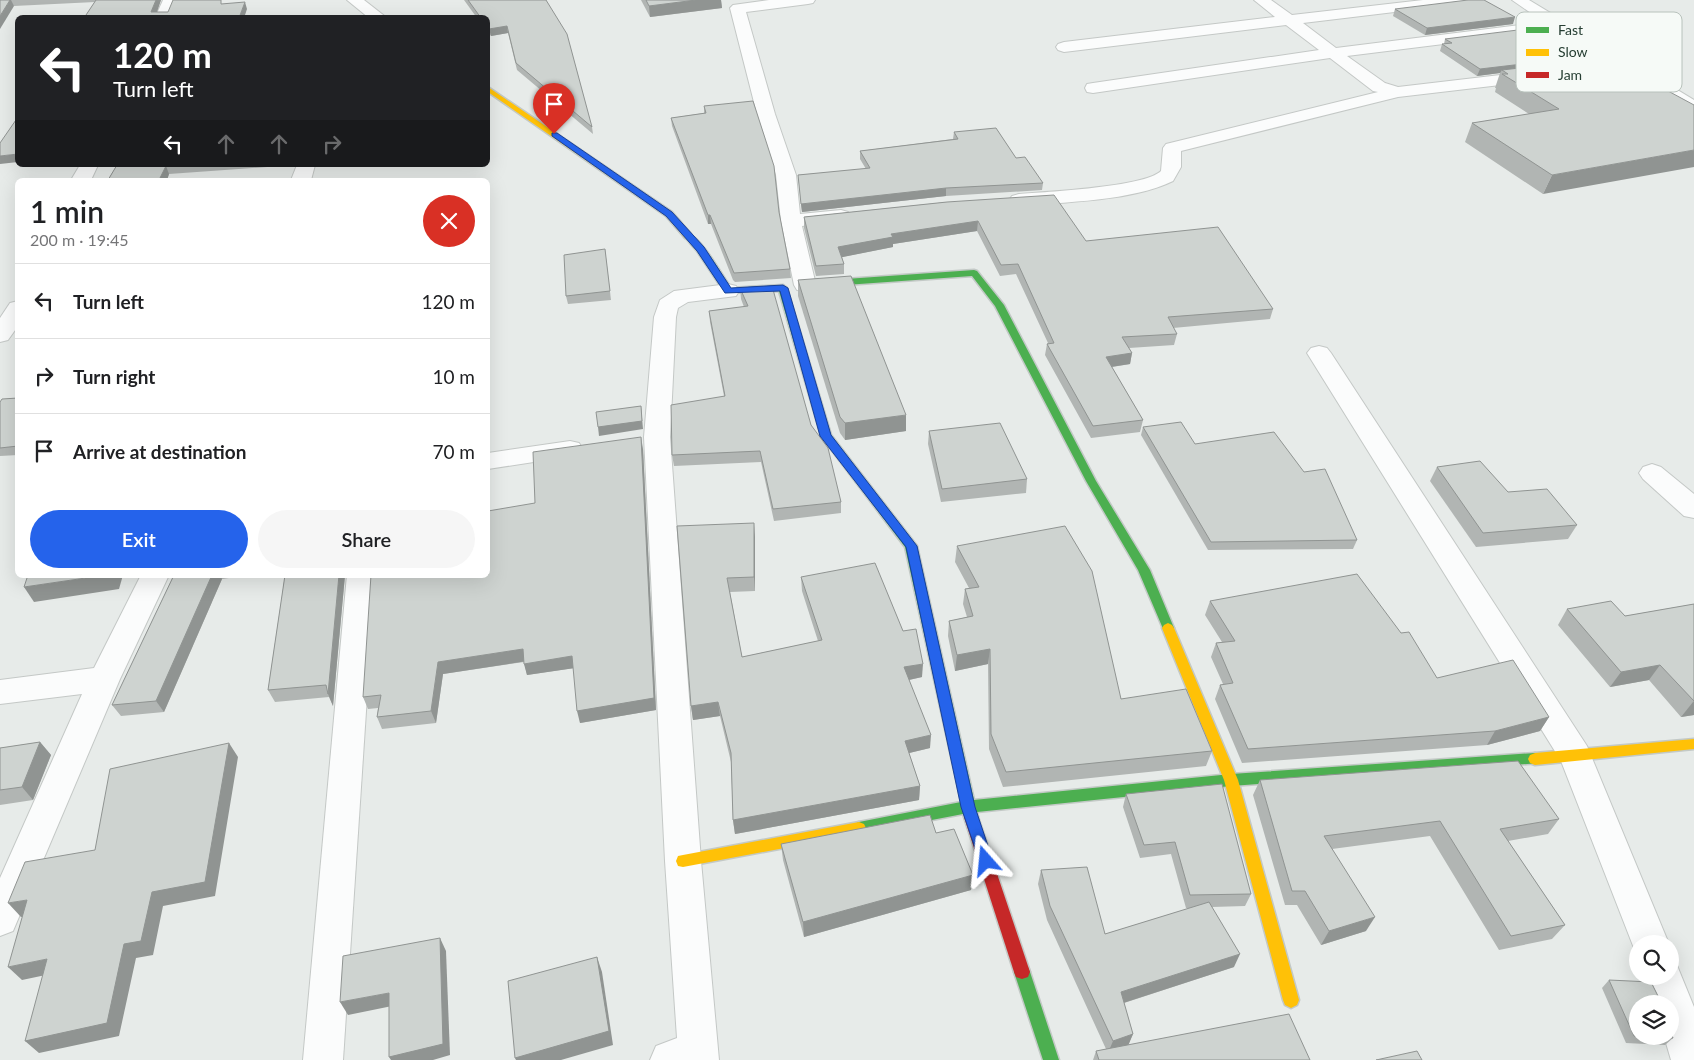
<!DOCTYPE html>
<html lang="en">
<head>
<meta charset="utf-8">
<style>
	:root { --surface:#fff; --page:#f6f6f6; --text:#202124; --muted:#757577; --line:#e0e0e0; --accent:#2563eb }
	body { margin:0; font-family:Lato,sans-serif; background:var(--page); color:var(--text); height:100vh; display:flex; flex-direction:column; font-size:19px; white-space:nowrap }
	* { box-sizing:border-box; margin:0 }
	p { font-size:16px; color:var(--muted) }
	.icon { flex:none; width:28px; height:28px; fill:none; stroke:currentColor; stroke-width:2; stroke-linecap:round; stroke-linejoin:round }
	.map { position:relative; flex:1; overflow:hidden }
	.drawer { position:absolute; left:15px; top:178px; width:475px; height:400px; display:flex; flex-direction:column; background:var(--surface); border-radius:8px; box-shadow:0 5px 20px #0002 }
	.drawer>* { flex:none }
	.hud { position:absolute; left:15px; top:15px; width:475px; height:152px; border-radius:8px; box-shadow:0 5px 20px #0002; background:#202124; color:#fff; overflow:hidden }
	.fabs { position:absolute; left:1629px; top:935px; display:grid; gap:10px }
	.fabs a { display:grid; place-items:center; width:50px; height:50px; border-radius:50%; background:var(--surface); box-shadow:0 5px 20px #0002; font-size:25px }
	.pin { position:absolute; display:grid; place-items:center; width:42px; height:42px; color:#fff; margin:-51px -21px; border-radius:50% 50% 50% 0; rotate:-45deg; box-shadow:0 0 5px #0007 }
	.pin .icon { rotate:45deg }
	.me { position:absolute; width:55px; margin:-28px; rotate:342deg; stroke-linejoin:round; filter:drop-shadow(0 0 4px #0008) }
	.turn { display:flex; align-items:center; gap:18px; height:105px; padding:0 15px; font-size:22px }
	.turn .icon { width:65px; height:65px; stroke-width:2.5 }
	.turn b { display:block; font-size:35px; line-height:42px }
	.lanes { display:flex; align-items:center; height:48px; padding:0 15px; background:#0003; justify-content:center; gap:25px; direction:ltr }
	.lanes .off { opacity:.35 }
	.round { display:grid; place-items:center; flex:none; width:52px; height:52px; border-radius:26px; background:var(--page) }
	.summary { display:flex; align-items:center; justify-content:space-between; height:85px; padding:0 15px }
	h1 { font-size:30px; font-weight:600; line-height:38px }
	.action { display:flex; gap:10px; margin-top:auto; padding:10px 15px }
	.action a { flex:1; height:58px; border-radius:30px; background:var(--accent); color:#fff; font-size:20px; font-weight:600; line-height:58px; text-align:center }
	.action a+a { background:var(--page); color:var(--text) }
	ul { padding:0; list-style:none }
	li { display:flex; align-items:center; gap:15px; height:75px; padding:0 15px; border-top:1px solid var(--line) }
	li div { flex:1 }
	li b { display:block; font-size:19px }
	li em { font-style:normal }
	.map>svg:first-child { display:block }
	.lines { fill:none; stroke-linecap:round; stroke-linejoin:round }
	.street-casing { stroke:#c4c8c6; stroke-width:2 }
	.fast-casing { stroke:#c3c9c6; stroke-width:3 }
	.slow-casing { stroke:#c3c9c6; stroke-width:3 }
	.jam-casing { stroke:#c3c9c6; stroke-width:3 }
	.street { fill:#fbfcfc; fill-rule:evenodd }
	.fast { fill:#4caf50; fill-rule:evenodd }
	.slow { fill:#ffc107; fill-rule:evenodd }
	.jam { fill:#c62828; fill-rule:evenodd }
	.wall { fill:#b1b5b3 }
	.shaded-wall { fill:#909492 }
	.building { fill:#ced3d0; stroke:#909492 }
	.route { fill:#2563eb; stroke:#184099 }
	.key { fill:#f6faf7; stroke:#b8c2bc; stroke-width:1 }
	.key-label { font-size:14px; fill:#263e33 }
</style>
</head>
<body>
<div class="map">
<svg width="1694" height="1060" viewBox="0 0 1694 1060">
	<rect width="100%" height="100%" fill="#e7ebe9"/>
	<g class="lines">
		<!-- street casing -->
		<g class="street-casing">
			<g id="street">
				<polygon points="163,0 177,0 170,18 155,18"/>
				<polygon points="347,0 364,0 387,18 369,18"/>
				<polygon points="769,0 815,0 813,3 808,4 746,12 775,114 796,175 800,214 841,210 848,212 851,216 848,220 802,226 816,285 813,290 805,291 797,290 794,285 781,221 776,175 757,114 730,8 733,5"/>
				<path d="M1254 0H1271L1292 15 1423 0H1468L1466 3 1461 4 1303 23 1336 48 1544 22 1512 0H1529L1694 100V112L1688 111 1556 30 1347 56 1385 83 1398 87 1534 71 1540 72 1542 76 1540 80 1534 81 1398 97 1181 151V167L1173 181C1132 201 1065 202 1019 206L1012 204 1009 200 1012 196 1019 194C1045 192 1145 187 1161 171L1163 148 1166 144 1378 92 1373 91 1330 58 1093 93 1087 92 1085 88 1087 84 1093 83 1319 50 1286 25 1064 52 1058 50 1056 47 1058 44 1064 42 1275 17Z"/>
				<polygon points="80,165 98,165 91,180 71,180"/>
				<polygon points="297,165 315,165 311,180 291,180"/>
				<polygon points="728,284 736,286 739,291 736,296 688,302 678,308 676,317 670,437 701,861 719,1060 650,1060 656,1046 677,1038 665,861 644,437 654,317 660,300 674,291"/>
				<polygon points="18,301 18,326 8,340 0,342 0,318 10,303"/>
				<polygon points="1319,346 1327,348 1331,353 1587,746 1669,944 1638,944 1637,956 1561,761 1307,353 1311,348"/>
				<polygon points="570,441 579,443 583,449 579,455 488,469 488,453"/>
				<polygon points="1652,464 1661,467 1694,494 1694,518 1684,516 1643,479 1639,473 1643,467"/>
				<polygon points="141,575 169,575 120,679 13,931 0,936 0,878 82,694 0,704 0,680 94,668"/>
				<polygon points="347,575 375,575 343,1060 303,1060"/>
				<polygon points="1670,960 1676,963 1694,1007 1694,1060 1671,1060 1664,1036 1670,1036 1670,1004 1654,1004 1644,976 1670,976"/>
			</g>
		</g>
		<!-- fast casing -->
		<g class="fast-casing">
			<g id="fast">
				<path d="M688 233C703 240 721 274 731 288L783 285 787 288 831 435 917 546 974 800 1231 774 1535 753 1540 755 1542 759 1540 763 1231 786 977 812 978 817 976 821 971 823 966 821 963 814 859 834 854 832 852 828 854 824 859 822 961 802 905 547 821 436 779 291 725 293 697 251 684 236Z"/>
				<polygon points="974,270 977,271 1004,305 1096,481 1150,570 1174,628 1172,631 1164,631 1138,570 1086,481 995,306 972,276 817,287 813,284 817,281"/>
				<polygon points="1022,965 1028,967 1030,972 1059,1060 1043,1060 1014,972 1016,967"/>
			</g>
		</g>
		<!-- slow casing -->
		<g class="slow-casing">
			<g id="slow">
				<polygon points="488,87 672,212 691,234 691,238 685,238 666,216 488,92"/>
				<polygon points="1168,623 1172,625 1174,628 1238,780 1299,1000 1297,1005 1291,1008 1285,1005 1283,1000 1224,780 1162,628 1164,625"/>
				<polygon points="1694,739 1694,749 1535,765 1530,763 1528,759 1530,755 1535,753"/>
				<polygon points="859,822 864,824 866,828 864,832 859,834 683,867 678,866 676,861 678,856 683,855"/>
			</g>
		</g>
		<!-- jam casing -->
		<g class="jam-casing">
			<polygon id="jam" points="971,811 976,813 978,817 1030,972 1028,977 1022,979 1016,977 1014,972 964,817 966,813"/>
		</g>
		<!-- street -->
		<use href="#street" class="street"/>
		<!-- fast -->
		<use href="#fast" class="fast"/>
		<!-- slow -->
		<use href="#slow" class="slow"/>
		<!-- jam -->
		<use href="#jam" class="jam"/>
	</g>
	<!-- wall -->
	<g class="wall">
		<polygon points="0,0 161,0 156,12 168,12 224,4 247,9 84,18 95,2 14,6"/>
		<polygon points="464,0 546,0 592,127 593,134 517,70 508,33 491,36 488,32 488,18 477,18"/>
		<polygon points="641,0 721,0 722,8 650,17"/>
		<polygon points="1395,9 1513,24 1425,35 1393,16"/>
		<polygon points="1540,31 1539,33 1581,61 1607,58 1543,194 1465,142 1472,123 1529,114 1495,92 1496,88 1495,88 1500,73 1477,76 1440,51 1442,44 1444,44 1445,39"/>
		<polygon points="704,106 779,212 790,269 791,278 735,282 733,280 711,224 708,224 672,126 671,118 704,113"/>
		<polygon points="954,132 1016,158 1043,183 1042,190 946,196 802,212 798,175 866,169 860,159 860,151 953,139"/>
		<polygon points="117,165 282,165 281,166 169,174 167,180 108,180"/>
		<polygon points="947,202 1086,241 1273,309 1270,319 1173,328 1177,334 1174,345 1129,348 1132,353 1130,364 1112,367 1143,420 1140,432 1091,438 1045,355 1047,344 1048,343 1016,274 1000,276 977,231 893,244 893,247 842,257 844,264 844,274 816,276 804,228 804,217"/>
		<polygon points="605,249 611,300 568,304 566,296"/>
		<polygon points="798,280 906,431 845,440 840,433 798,296"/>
		<polygon points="740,288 811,425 841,502 841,513 774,521 761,462 674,466 672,455 724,396 710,322 709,311 744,307 741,299"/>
		<polygon points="18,398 18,455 0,456 0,402"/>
		<polygon points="1143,427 1195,444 1357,540 1353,549 1208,550 1141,435"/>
		<polygon points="929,431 1027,479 1026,493 941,502 928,444"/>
		<polygon points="643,449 656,710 580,723 574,668 527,675 524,662 443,674 436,723 382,729 377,717 378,708 368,709 363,697 535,503"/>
		<polygon points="1437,467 1508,492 1577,525 1568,539 1476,547 1430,481"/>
		<polygon points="677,526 755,537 755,591 730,592 742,657 818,641 802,591 801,577 903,631 922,677 909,680 930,748 909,753 920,786 919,800 735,834 733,820 731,762 720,716 693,720 691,706"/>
		<polygon points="957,546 1121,699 1212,751 1206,766 1003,787 989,749 988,664 955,671 948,636 949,621 967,617 963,604 965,589 969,588 955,562"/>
		<polygon points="174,575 249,575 222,579 164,712 121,716 112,705"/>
		<polygon points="285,575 345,575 333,706 329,697 275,702 268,690"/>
		<polygon points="1210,601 1401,633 1437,678 1549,717 1540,731 1487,745 1242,763 1215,699 1220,685 1223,684 1211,657 1216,643 1222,642 1205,615"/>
		<polygon points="1694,604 1694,715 1681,717 1649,680 1610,687 1558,625 1567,609 1625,616"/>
		<polygon points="40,742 51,755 33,800 0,805 0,748"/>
		<polygon points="1260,780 1559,819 1548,834 1508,841 1565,925 1552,939 1499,950 1430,836 1332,849 1366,931 1321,945 1297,905 1285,905 1253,795"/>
		<polygon points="1126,794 1251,894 1245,906 1212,907 1234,967 1124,1003 1133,1034 1128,1045 1310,1060 1093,1060 1096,1051 1106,1049 1047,920 1038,884 1041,870 1105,934 1191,908 1186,908 1171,854 1140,858 1123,807"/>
		<polygon points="936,833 973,875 971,890 804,937 783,860 781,844"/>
		<polygon points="1609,980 1670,1029 1673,1038 1665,1045 1626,1043 1602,988"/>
	</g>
	<!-- shaded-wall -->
	<g class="shaded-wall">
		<polygon points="10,0 11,0 14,6 0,29 0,16"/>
		<polygon points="156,0 161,0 155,18 151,12"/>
		<polygon points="696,0 721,0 722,8 650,17 649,6"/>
		<polygon points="245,2 247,9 244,18 239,18"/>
		<polygon points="1515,17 1513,24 1425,35 1427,28"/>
		<polygon points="507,26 508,33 491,36 489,29"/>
		<polygon points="1582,57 1579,64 1502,70 1500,73 1477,76 1480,69"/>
		<polygon points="1694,150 1694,167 1543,194 1552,175"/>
		<polygon points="18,154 18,162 0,164 0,156"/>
		<polygon points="166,166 169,174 167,180 159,180"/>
		<polygon points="946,188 946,196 802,212 801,204"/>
		<polygon points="708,215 710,215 711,224 708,224"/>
		<polygon points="978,221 977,231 893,244 893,247 838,258 838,247 891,234"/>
		<polygon points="1132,353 1130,364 1104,368 1106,357"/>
		<polygon points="641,406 643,429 599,436 598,427"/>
		<polygon points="906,415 906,431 845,440 845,423"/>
		<polygon points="641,437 643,449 656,710 580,723 577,711"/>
		<polygon points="754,523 755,537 755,591 754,577"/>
		<polygon points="106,575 123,575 119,589 34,602 24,587"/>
		<polygon points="212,575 220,575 222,579 164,712 156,701"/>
		<polygon points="339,575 345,575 333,706 328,694"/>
		<polygon points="523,649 527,661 443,674 436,723 431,711 438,662"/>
		<polygon points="990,649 988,664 955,671 957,655"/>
		<polygon points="572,656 575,668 527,675 524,664"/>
		<polygon points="923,664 922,677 904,681 904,667"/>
		<polygon points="1660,665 1649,680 1610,687 1621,672"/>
		<polygon points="1694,701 1694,715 1681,717 1693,702"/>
		<polygon points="718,702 720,716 693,720 691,706"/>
		<polygon points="1549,717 1540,731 1487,745 1495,731"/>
		<polygon points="931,735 930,748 905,754 905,741"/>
		<polygon points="40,742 51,755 33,800 22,787"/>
		<polygon points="229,743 238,757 215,896 163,906 153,955 136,958 119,1036 39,1053 25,1041 124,944"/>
		<polygon points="920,786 919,800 735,834 733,820"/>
		<polygon points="973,875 971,890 804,937 803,922"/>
		<polygon points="27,900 40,914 21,917 8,903"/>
		<polygon points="1375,917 1366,931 1321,945 1329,931"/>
		<polygon points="440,938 446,951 450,1055 433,1060 391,1060 389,1057"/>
		<polygon points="1240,954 1234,967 1117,1005 1121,992"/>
		<polygon points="597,957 602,972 613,1045 561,1060 516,1060 515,1058"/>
		<polygon points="47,959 60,972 22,980 8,967"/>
		<polygon points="389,993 397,1005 348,1015 340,1002"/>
		<polygon points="1133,1034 1128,1046 1108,1053 1113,1041"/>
	</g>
	<!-- building -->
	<g class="building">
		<polygon points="0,0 10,0 0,16"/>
		<polygon points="96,0 156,0 151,12 168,12 173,0 221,0 221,4 245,2 239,18 84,18"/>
		<polygon points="468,0 546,0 567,34 592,127 516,63 507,26 489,29 488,27 488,18 481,18"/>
		<polygon points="646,0 696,0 649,6"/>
		<polygon points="1468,0 1484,0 1515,17 1427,28 1395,9"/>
		<polygon points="1534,28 1540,31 1536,32 1582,57 1480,69 1442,44 1452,43 1445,39"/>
		<polygon points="1607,58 1694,105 1694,150 1552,175 1472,123 1559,109 1502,74 1508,74 1502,70"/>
		<polygon points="753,101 774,166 779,212 790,269 734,273 710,215 708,215 671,118 706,113 704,106"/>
		<polygon points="18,117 18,154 0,156 0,143"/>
		<polygon points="996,128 1016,158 1025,157 1043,183 946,188 801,204 798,175 870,168 860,151 958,139 954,132"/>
		<polygon points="117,165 182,165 166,166 159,180 108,180"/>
		<polygon points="1054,195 1086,241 1218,227 1273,309 1168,317 1177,334 1122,337 1132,353 1106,357 1143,420 1093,426 1047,344 1054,343 1018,264 1001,265 978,221 891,234 893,237 838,247 844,264 816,266 804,217 947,202"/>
		<polygon points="605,249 610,291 566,296 564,255"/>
		<polygon points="851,276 906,415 845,423 840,417 798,280"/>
		<polygon points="772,286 811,425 828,448 841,502 773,509 760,451 672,455 671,405 725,396 709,311 748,306 740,288"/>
		<polygon points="18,398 18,446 0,448 0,402 2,399"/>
		<polygon points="641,406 642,421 598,427 596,412"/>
		<polygon points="1181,422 1195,444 1274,432 1304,472 1325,469 1357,540 1211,542 1143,427"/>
		<polygon points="1000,423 1027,479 942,489 929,431"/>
		<polygon points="641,437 654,698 577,711 572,656 524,664 523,649 438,662 431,711 377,717 381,695 363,697 371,575 488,575 488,511 535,503 533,452"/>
		<polygon points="1480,461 1508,492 1547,489 1577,525 1483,533 1437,467"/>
		<polygon points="754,523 754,577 727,578 742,657 822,640 801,577 875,563 903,631 916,629 923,664 904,667 931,735 905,741 920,786 733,820 731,753 718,702 691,706 677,526"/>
		<polygon points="1065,526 1092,571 1121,699 1186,689 1212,751 1006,772 991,734 990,649 957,655 949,621 973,616 965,589 979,587 957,546"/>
		<polygon points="1357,574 1401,633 1409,632 1437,678 1513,660 1549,717 1495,731 1248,749 1220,685 1233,683 1216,643 1235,641 1210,601"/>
		<polygon points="28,575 106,575 24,587"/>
		<polygon points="174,575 212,575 156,701 112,705"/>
		<polygon points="285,575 339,575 328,694 326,685 268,690"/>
		<polygon points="1611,601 1625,616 1694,604 1694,701 1660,665 1621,672 1567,609"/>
		<polygon points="40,742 22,787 0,790 0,748"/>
		<polygon points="229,743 205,882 152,892 141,941 124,944 107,1023 25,1041 47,959 8,967 27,900 8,903 25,862 95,850 110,769"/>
		<polygon points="1518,761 1559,819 1500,829 1565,925 1511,936 1440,821 1324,836 1375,917 1329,931 1305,891 1292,891 1260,780"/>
		<polygon points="1222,784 1251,894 1190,895 1175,842 1144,845 1126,794"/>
		<polygon points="930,815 936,833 954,829 973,875 803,922 781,844"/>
		<polygon points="1087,867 1105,934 1209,902 1240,954 1121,992 1133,1034 1113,1041 1050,906 1041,870"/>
		<polygon points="440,938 443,1044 389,1057 389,993 340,1002 343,956"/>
		<polygon points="597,957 609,1031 515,1058 508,981"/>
		<polygon points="1609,980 1651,982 1662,1004 1638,1004 1638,1036 1634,1036"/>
		<polygon points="1289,1014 1310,1060 1099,1060 1096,1051"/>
		<polygon points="1670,1022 1672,1027 1670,1029 1673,1038 1640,1036 1670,1036"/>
		<polygon points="1417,1051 1422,1060 1376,1060"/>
	</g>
	<!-- route -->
	<polygon class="route" points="552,133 557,133 672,212 704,247 731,288 783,285 788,288 831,435 917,546 975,807 993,861 991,866 986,868 981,866 961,807 906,547 820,436 780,291 725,293 697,251 666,216 552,136"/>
	<!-- legend -->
	<rect x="1516" y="12" width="166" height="80" rx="8" class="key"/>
	<rect x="1526" y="27" width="23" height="6" fill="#4caf50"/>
	<rect x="1526" y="49" width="23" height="7" fill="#ffc107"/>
	<rect x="1526" y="72" width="23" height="6" fill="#c62828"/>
	<g class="key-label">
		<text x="1558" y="35">Fast</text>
		<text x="1558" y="57">Slow</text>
		<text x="1558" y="80">Jam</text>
	</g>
</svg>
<div class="fabs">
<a><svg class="icon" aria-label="search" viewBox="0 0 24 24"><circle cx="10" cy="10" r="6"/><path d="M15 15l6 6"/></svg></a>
<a><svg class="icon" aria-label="layers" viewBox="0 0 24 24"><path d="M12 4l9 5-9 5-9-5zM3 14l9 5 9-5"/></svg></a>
</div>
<div class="pin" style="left:554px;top:134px;background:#d93025"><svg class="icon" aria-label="arrive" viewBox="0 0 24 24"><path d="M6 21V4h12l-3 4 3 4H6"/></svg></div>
<svg class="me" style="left:986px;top:861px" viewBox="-20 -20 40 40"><path d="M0-17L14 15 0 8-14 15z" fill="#2563eb" stroke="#fff" stroke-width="4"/></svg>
<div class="hud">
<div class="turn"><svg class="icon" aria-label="left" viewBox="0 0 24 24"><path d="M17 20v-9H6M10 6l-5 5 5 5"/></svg><div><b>120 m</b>Turn left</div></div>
<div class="lanes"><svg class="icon" aria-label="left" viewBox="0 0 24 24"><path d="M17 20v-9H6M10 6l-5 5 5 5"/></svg><svg class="icon off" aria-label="ahead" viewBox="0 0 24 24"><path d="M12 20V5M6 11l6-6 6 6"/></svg><svg class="icon off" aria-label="ahead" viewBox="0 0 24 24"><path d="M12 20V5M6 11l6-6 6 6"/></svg><svg class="icon off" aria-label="right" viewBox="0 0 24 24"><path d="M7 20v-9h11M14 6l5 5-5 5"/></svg></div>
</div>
<section class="drawer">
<div class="summary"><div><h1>1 min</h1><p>200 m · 19:45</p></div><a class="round" style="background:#d93025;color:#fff"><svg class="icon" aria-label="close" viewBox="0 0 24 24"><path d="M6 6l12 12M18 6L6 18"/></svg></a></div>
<ul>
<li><svg class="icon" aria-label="left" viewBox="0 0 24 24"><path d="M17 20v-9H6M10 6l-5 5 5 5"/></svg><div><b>Turn left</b></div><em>120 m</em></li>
<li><svg class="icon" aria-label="right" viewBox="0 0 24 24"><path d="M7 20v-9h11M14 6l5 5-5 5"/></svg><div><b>Turn right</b></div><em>10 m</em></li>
<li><svg class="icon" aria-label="arrive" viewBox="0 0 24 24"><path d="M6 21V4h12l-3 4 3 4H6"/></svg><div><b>Arrive at destination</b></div><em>70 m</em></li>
</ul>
<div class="action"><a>Exit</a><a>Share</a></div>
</section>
</div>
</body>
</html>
